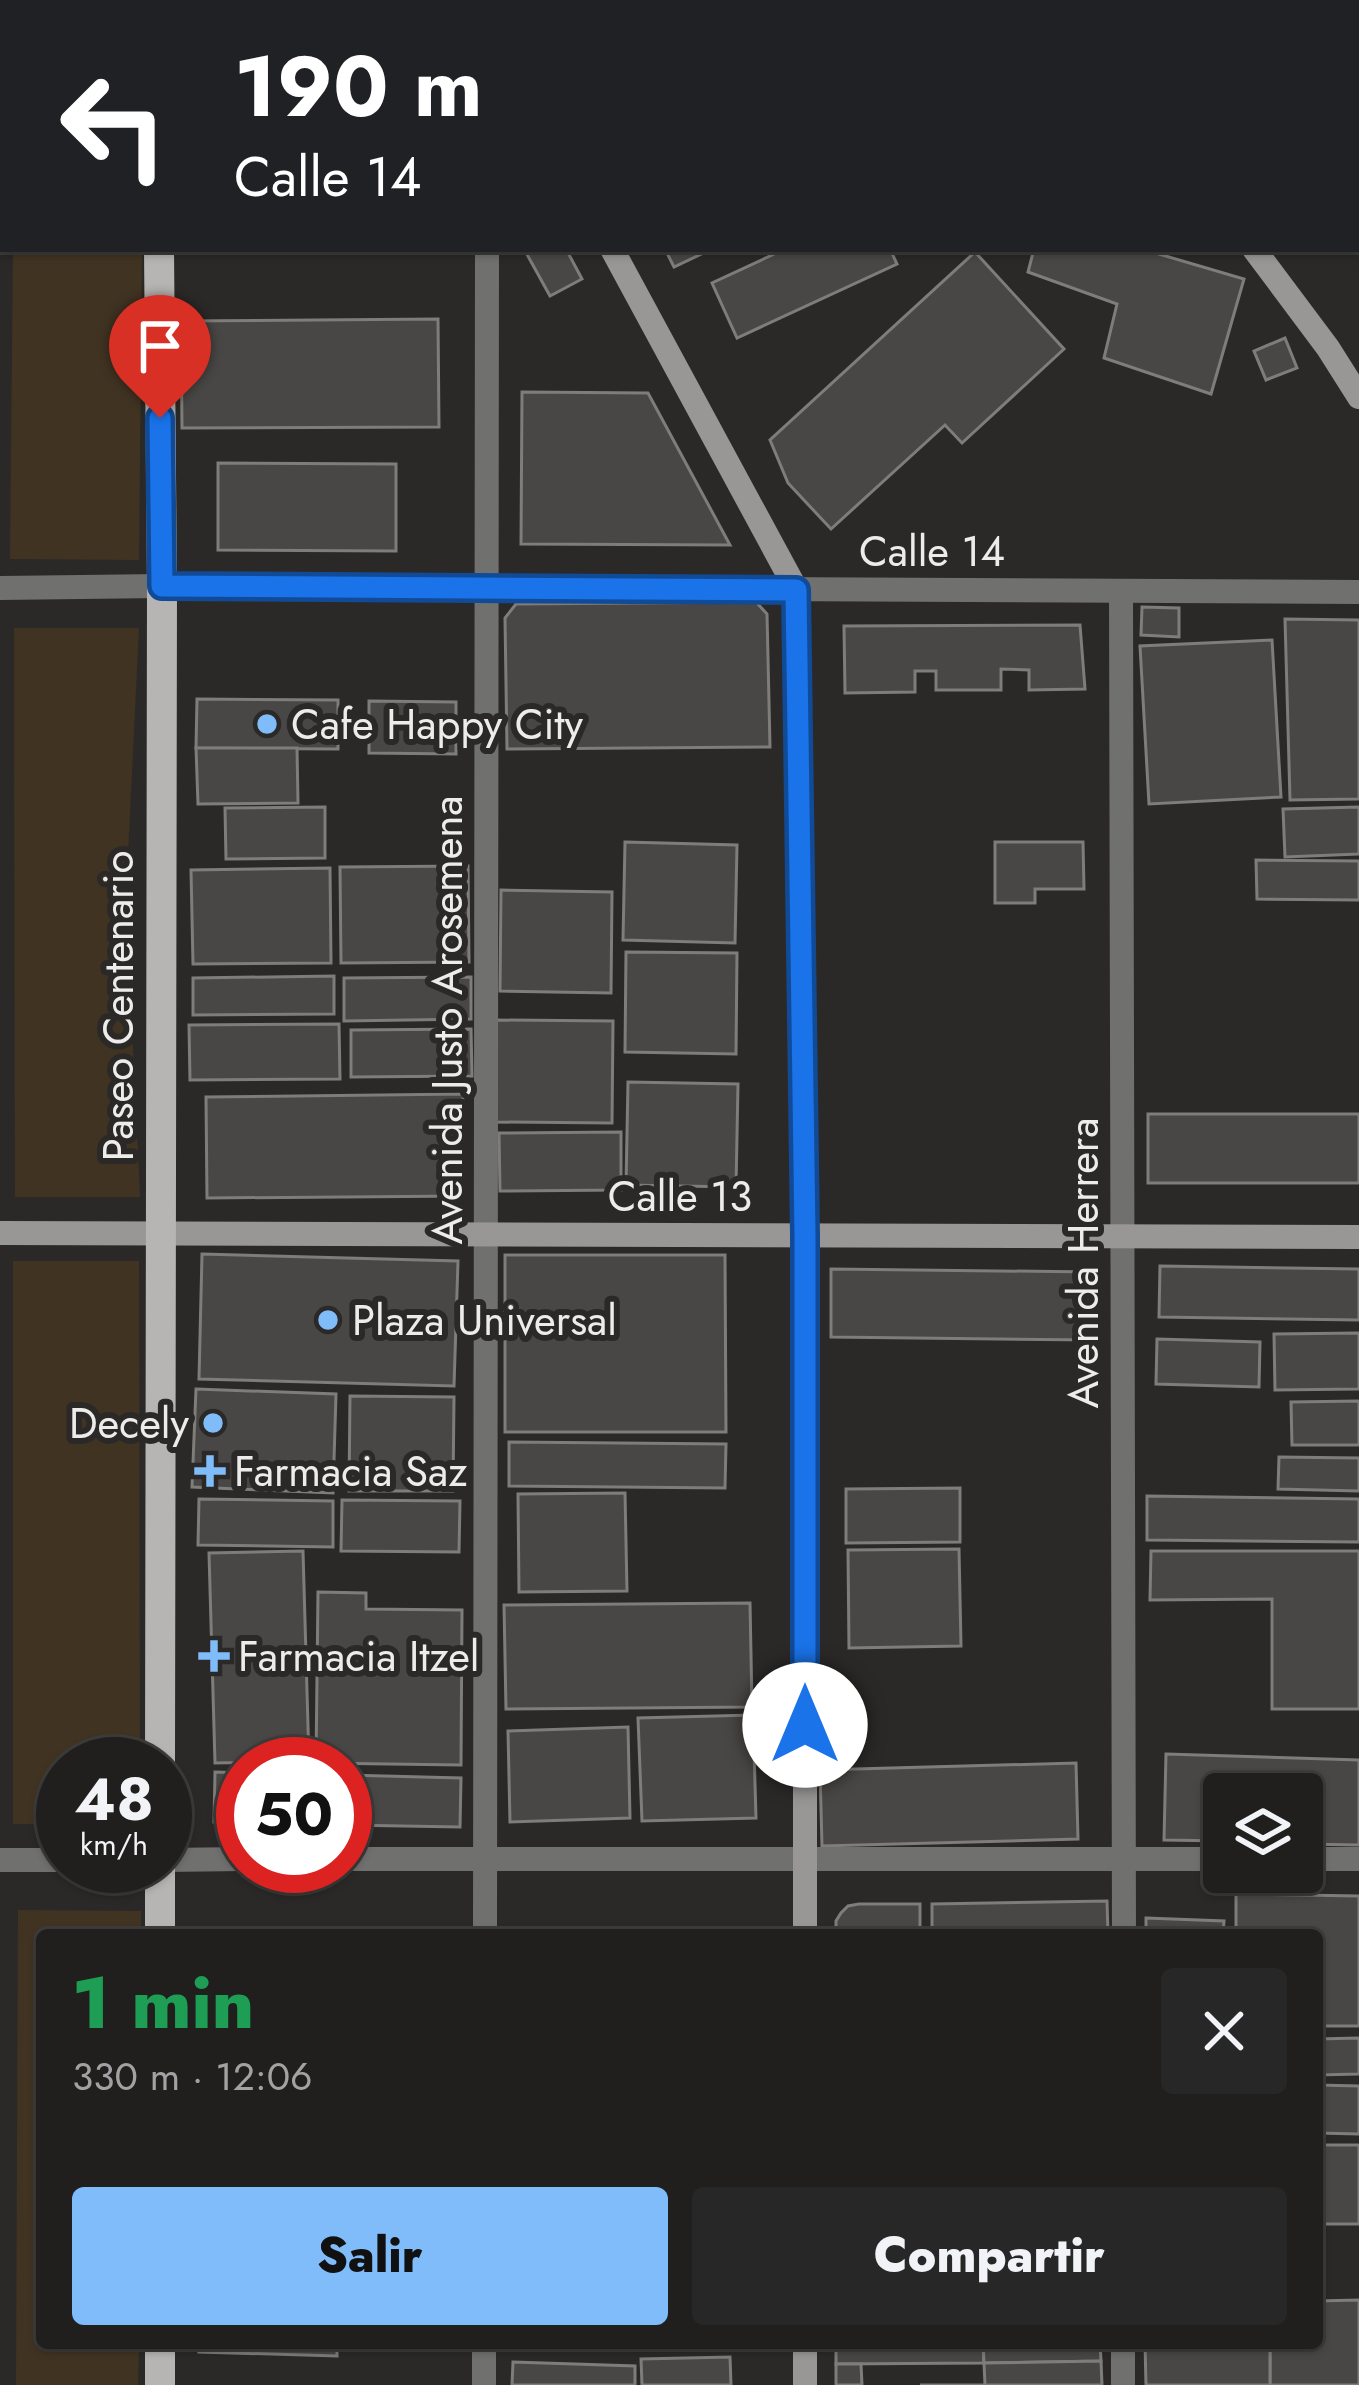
<!DOCTYPE html>
<html lang="es">
<head>
<meta charset="utf-8">
<style>
	:root { --surface:#201f1e; --page:#282727; --text:#f1f3f6; --muted:#a2a2a4; --line:#3d3d3c; --accent:#81bcfa }
	body { margin:0; font-family:Jost,sans-serif; background:var(--page); color:var(--text); height:100vh; display:flex; flex-direction:column; font-size:45px; white-space:nowrap }
	* { box-sizing:border-box; margin:0 }
	p { font-size:39px; color:var(--muted) }
	.icon { flex:none; width:66px; height:66px; fill:none; stroke:currentColor; stroke-width:2; stroke-linecap:round; stroke-linejoin:round }
	.map { position:relative; flex:1; overflow:hidden }
	.details { position:absolute; left:36px; top:1929px; width:1287px; height:420px; display:flex; flex-direction:column; background:var(--surface); border-radius:12px; box-shadow:0 3px 9px #0004,0 0 0 3px var(--line) }
	.details>* { flex:none }
	.banner { position:absolute; left:0px; top:0px; width:1359px; height:252px; box-shadow:0 3px 9px #0004,0 0 0 3px var(--line); background:#202124; color:#fff; overflow:hidden }
	.fabs { position:absolute; left:1203px; top:1773px; display:grid; gap:24px }
	.fabs a { display:grid; place-items:center; width:120px; height:120px; border-radius:12px; background:var(--surface); box-shadow:0 3px 9px #0004,0 0 0 3px var(--line); font-size:60px }
	.speed { position:absolute; left:36px; top:1737px; display:flex; gap:24px; font-size:60px; font-weight:700; text-align:center }
	.speed>* { display:grid; place-content:center; width:156px; height:156px; border-radius:50%; background:var(--surface); box-shadow:0 3px 9px #0004,0 0 0 3px var(--line); line-height:1 }
	.speed small { font-size:30px; font-weight:400 }
	.speed .limit { border:18px solid #d22; background:#fff; color:#111 }
	.pin { position:absolute; display:grid; place-items:center; width:102px; height:102px; color:#fff; margin:-123px -51px; border-radius:50% 50% 50% 0; rotate:-45deg; box-shadow:0 0 12px #0007 }
	.pin .icon { rotate:45deg }
	.me { position:absolute; width:132px; margin:-66px; rotate:0deg; stroke-linejoin:round; filter:drop-shadow(0 0 9px #0008) }
	.turn { display:flex; align-items:center; gap:42px; height:252px; padding:0 36px; font-size:54px }
	.turn .icon { width:156px; height:156px; stroke-width:2.5 }
	.turn b { display:block; font-size:84px; line-height:102px }
	.round { display:grid; place-items:center; flex:none; width:126px; height:126px; border-radius:12px; background:var(--page) }
	.head { display:flex; align-items:center; justify-content:space-between; height:204px; padding:0 36px }
	h1 { font-size:72px; font-weight:800; line-height:90px; color:#1e9e55 }
	.action { display:flex; gap:24px; margin-top:auto; padding:24px 36px }
	.action a { flex:1; height:138px; border-radius:12px; background:var(--accent); color:#111; font-size:48px; font-weight:800; line-height:138px; text-align:center }
	.action a+a { background:var(--page); color:var(--text) }
	.map>svg:first-child { display:block }
	.green { fill:#413322 }
	.building { fill:#484745; stroke:#7f7d7a; stroke-width:3 }
	.lines { fill:none; stroke-linecap:round; stroke-linejoin:round }
	.lane { stroke:#70706f; stroke-width:18 }
	.street { stroke:#70706f; stroke-width:24 }
	.secondary { stroke:#989795; stroke-width:24 }
	.primary { stroke:#b7b5b3; stroke-width:30 }
	.route-casing { stroke:#114b97; stroke-width:30 }
	.route { stroke:#1a73e8; stroke-width:21 }
	.poi-dot { fill:#81bcfa; stroke:#2b2928; stroke-width:4.5 }
	.labels { text-anchor:middle; stroke-width:12; stroke-linejoin:round; paint-order:stroke }
	.street-label { font-size:42px; fill:#edecea; stroke:#2b2928 }
	.poi-label { font-size:42px; fill:#edecea; stroke:#2b2928; text-anchor:start }
</style>
</head>
<body>
<div class="map">
<svg width="1359" height="2385" viewBox="0 0 1359 2385">
	<rect width="100%" height="100%" fill="#2b2928"/>
	<!-- green -->
	<g class="green">
		<polygon points="13,249 142,249 139,560 10,559"/>
		<polygon points="14,628 139,628 126,895 140,1197 15,1197"/>
		<polygon points="13,1261 139,1261 140,1764 63,1764 63,1824 13,1824"/>
		<polygon points="18,1910 141,1911 141,1935 42,1935 42,2343 139,2343 138,2385 16,2385"/>
	</g>
	<!-- building -->
	<g class="building">
		<polygon points="524,249 566,249 582,279 550,296"/>
		<polygon points="665,249 712,249 674,267"/>
		<polygon points="785,249 890,249 897,264 737,338 712,283"/>
		<polygon points="1034,249 1153,249 1152,252 1244,279 1211,394 1104,358 1117,304 1028,272"/>
		<polygon points="975,252 1064,349 962,443 945,425 831,529 788,483 770,440"/>
		<polygon points="438,319 439,427 182,428 181,321"/>
		<polygon points="1285,338 1297,368 1266,380 1254,351"/>
		<polygon points="522,392 648,393 730,545 521,544"/>
		<polygon points="218,463 396,464 396,551 218,550"/>
		<polygon points="756,602 767,614 770,747 507,749 505,618 516,604"/>
		<polygon points="1142,607 1179,608 1179,637 1141,635"/>
		<polygon points="1285,619 1359,620 1359,799 1290,800"/>
		<polygon points="1080,625 1085,689 1029,690 1029,670 1001,669 1001,690 936,690 936,671 915,671 915,692 845,693 844,626"/>
		<polygon points="1272,640 1281,797 1149,804 1140,646"/>
		<polygon points="197,699 338,700 338,749 196,748"/>
		<polygon points="369,701 456,702 456,754 369,753"/>
		<polygon points="196,748 297,748 298,803 198,804"/>
		<polygon points="325,807 325,858 226,859 225,808"/>
		<polygon points="1359,807 1359,854 1285,857 1283,809"/>
		<polygon points="625,842 737,845 735,943 623,940"/>
		<polygon points="995,842 1083,842 1084,889 1035,889 1035,903 995,903"/>
		<polygon points="1256,860 1359,861 1359,900 1257,899"/>
		<polygon points="468,866 469,962 341,963 340,867"/>
		<polygon points="330,868 331,963 193,964 191,870"/>
		<polygon points="501,890 612,892 611,993 500,991"/>
		<polygon points="626,952 737,953 736,1054 625,1052"/>
		<polygon points="334,976 334,1014 193,1015 193,978"/>
		<polygon points="471,977 471,1019 344,1021 344,978"/>
		<polygon points="495,1020 613,1021 612,1123 495,1122"/>
		<polygon points="339,1024 340,1079 190,1080 189,1025"/>
		<polygon points="471,1029 472,1076 351,1077 351,1030"/>
		<polygon points="628,1082 738,1084 736,1187 626,1185"/>
		<polygon points="463,1094 464,1196 207,1198 206,1097"/>
		<rect x="1148" y="1114" width="211" height="69"/>
		<polygon points="621,1132 621,1190 500,1191 499,1133"/>
		<polygon points="202,1254 458,1261 454,1386 199,1379"/>
		<polygon points="505,1255 725,1255 726,1432 505,1432"/>
		<polygon points="1160,1266 1359,1269 1359,1320 1159,1317"/>
		<polygon points="831,1269 1093,1272 1092,1340 831,1337"/>
		<polygon points="1359,1333 1359,1389 1275,1390 1274,1334"/>
		<polygon points="1157,1339 1260,1342 1259,1387 1156,1384"/>
		<polygon points="196,1389 336,1394 333,1493 192,1487"/>
		<polygon points="350,1396 454,1397 453,1491 349,1491"/>
		<polygon points="1359,1401 1359,1445 1292,1445 1291,1402"/>
		<polygon points="509,1442 726,1444 725,1488 509,1486"/>
		<polygon points="1279,1457 1359,1458 1359,1491 1278,1489"/>
		<polygon points="960,1488 960,1542 846,1543 846,1489"/>
		<polygon points="625,1493 627,1591 519,1592 518,1494"/>
		<polygon points="1147,1496 1359,1499 1359,1542 1147,1540"/>
		<polygon points="199,1499 333,1501 333,1547 198,1545"/>
		<polygon points="342,1500 460,1501 459,1552 341,1551"/>
		<polygon points="959,1549 961,1646 849,1648 848,1550"/>
		<polygon points="303,1551 309,1761 215,1763 209,1553"/>
		<polygon points="1151,1551 1359,1551 1359,1709 1272,1709 1272,1599 1150,1600"/>
		<polygon points="318,1592 366,1593 366,1609 462,1610 461,1765 316,1763"/>
		<polygon points="750,1603 752,1707 506,1709 504,1605"/>
		<polygon points="753,1715 756,1818 642,1821 638,1718"/>
		<polygon points="628,1727 630,1818 510,1822 508,1731"/>
		<polygon points="1166,1754 1359,1760 1359,1845 1302,1844 1302,1794 1224,1794 1224,1841 1164,1840"/>
		<polygon points="1076,1763 1078,1839 822,1846 820,1770"/>
		<polygon points="215,1772 243,1773 243,1822 214,1822"/>
		<polygon points="345,1775 461,1778 460,1827 345,1825"/>
		<polygon points="1236,1894 1359,1896 1359,2026 1317,2026 1317,1935 1236,1935"/>
		<polygon points="1107,1901 1108,1935 932,1935 932,1904"/>
		<polygon points="859,1904 920,1904 920,1935 836,1935 836,1921 841,1913 848,1906"/>
		<polygon points="1146,1918 1224,1921 1223,1935 1146,1935"/>
		<polygon points="446,1929 446,1935 336,1935 336,1931"/>
		<polygon points="1359,2038 1359,2074 1317,2075 1317,2039"/>
		<polygon points="1317,2085 1359,2086 1359,2134 1317,2133"/>
		<rect x="1317" y="2145" width="42" height="79"/>
		<polygon points="1359,2300 1359,2385 1270,2385 1270,2343 1317,2343 1317,2301"/>
		<polygon points="200,2343 337,2343 337,2356 199,2352"/>
		<polygon points="348,2343 444,2343 444,2348 348,2347"/>
		<polygon points="836,2343 983,2343 984,2363 836,2364"/>
		<polygon points="983,2343 1100,2343 1101,2361 984,2363"/>
		<polygon points="1145,2343 1270,2343 1270,2385 1146,2385"/>
		<polygon points="730,2357 731,2385 642,2385 641,2359"/>
		<polygon points="1101,2361 1102,2385 920,2385 985,2385 984,2363"/>
		<polygon points="513,2362 635,2366 635,2385 512,2385"/>
		<polygon points="836,2364 861,2364 862,2385 836,2385"/>
	</g>
	<g class="lines">
		<!-- lane -->
		<g class="lane">
			<polyline points="1290,0 1293,3"/>
			<polyline points="157,1 233,0"/>
			<polyline points="1356,72 1359,76"/>
		</g>
		<!-- street -->
		<g class="street">
			<polyline points="0,588 162,586 1359,592"/>
			<polyline points="1121,591 1124,1935"/>
			<polyline points="345,1859 1224,1859"/>
			<polyline points="1302,1859 1359,1859"/>
			<polyline points="0,1860 63,1860"/>
			<polyline points="165,1860 243,1859"/>
			<polyline points="485,1935 487,249"/>
			<polyline points="484,2385 484,2343"/>
			<polyline points="1123,2385 1123,2343"/>
		</g>
		<!-- secondary -->
		<g class="secondary">
			<polyline points="479,0 480,3"/>
			<polyline points="1036,0 1038,3"/>
			<polyline points="612,249 796,589 805,1235 805,1935"/>
			<polyline points="1254,249 1328,348 1359,397"/>
			<polyline points="0,1233 1359,1237"/>
			<polyline points="805,2385 805,2343"/>
		</g>
		<!-- primary -->
		<g class="primary">
			<polyline points="157,0 157,3"/>
			<polyline points="159,249 162,586 160,1764"/>
			<polyline points="160,1866 160,1935"/>
			<polyline points="160,2343 160,2385"/>
		</g>
	</g>
	<g class="lines">
		<!-- route casing -->
		<g class="route-casing">
			<polyline id="route" points="160,418 162,586 796,590 805,1235 805,1725"/>
		</g>
		<!-- route -->
		<use href="#route" class="route"/>
	</g>
	<!-- markers -->
	<g class="poi-dot">
		<circle cx="267" cy="724" r="12"/>
		<circle cx="328" cy="1320" r="12"/>
		<circle cx="213" cy="1423" r="12"/>
		<path d="M204 1453h12v12h12v12h-12v12h-12v-12h-12v-12h12z"/>
		<path d="M208 1638h12v12h12v12h-12v12h-12v-12h-12v-12h12z"/>
	</g>
	<g class="labels">
		<!-- street labels -->
		<g class="street-label">
			<text x="932" y="566">Calle 14</text>
			<text transform="translate(118 1006) rotate(-90)" y="15">Paseo Centenario</text>
			<text transform="translate(447 1020) rotate(-90)" y="15">Avenida Justo Arosemena</text>
			<text x="680" y="1211">Calle 13</text>
			<text transform="translate(1083 1263) rotate(-90)" y="15">Avenida Herrera</text>
		</g>
		<!-- poi labels -->
		<g class="poi-label">
			<text x="291" y="739">Cafe Happy City</text>
			<text x="352" y="1335">Plaza Universal</text>
			<text x="189" y="1438" text-anchor="end">Decely</text>
			<text x="234" y="1486">Farmacia Saz</text>
			<text x="238" y="1671">Farmacia Itzel</text>
		</g>
	</g>
</svg>
<div class="fabs">
<a><svg class="icon" aria-label="layers" viewBox="0 0 24 24"><path d="M12 4l9 5-9 5-9-5zM3 14l9 5 9-5"/></svg></a>
</div>
<div class="speed"><div>48<small>km/h</small></div><div class="limit">50</div></div>
<div class="pin" style="left:160px;top:418px;background:#d93025"><svg class="icon" aria-label="arrive" viewBox="0 0 24 24"><path d="M6 21V4h12l-3 4 3 4H6"/></svg></div>
<svg class="me" style="left:805px;top:1725px" viewBox="-20 -20 40 40"><circle r="19" fill="#fff"/><path d="M0-13L10 11 0 6-10 11z" fill="#1a73e8"/></svg>
<div class="banner">
<div class="turn"><svg class="icon" aria-label="left" viewBox="0 0 24 24"><path d="M17 20v-9H6M10 6l-5 5 5 5"/></svg><div><b>190 m</b>Calle 14</div></div>
</div>
<section class="details">
<div class="head"><div><h1>1 min</h1><p>330 m · 12:06</p></div><a class="round"><svg class="icon" aria-label="close" viewBox="0 0 24 24"><path d="M6 6l12 12M18 6L6 18"/></svg></a></div>
<div class="action"><a>Salir</a><a>Compartir</a></div>
</section>
</div>
</body>
</html>
